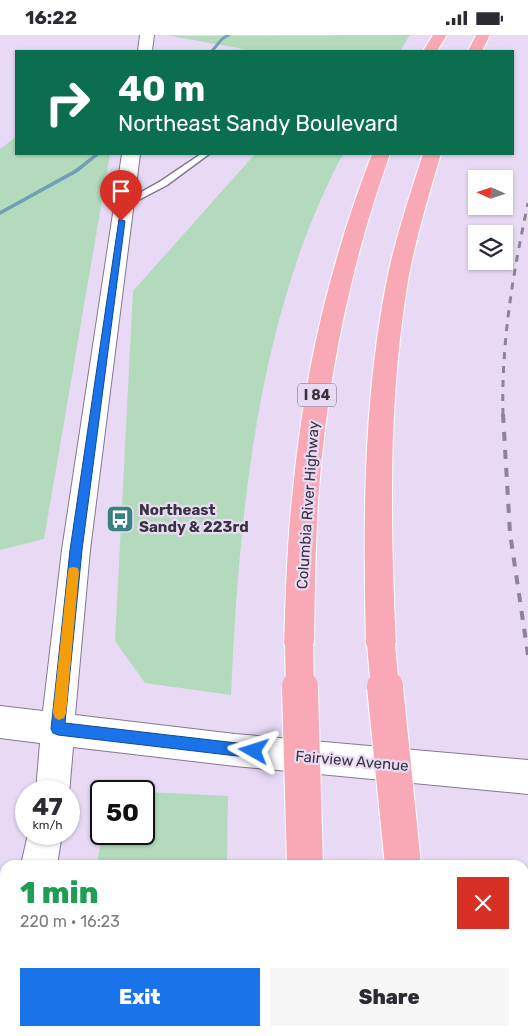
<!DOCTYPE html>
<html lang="en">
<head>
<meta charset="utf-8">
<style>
	:root { --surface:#fff; --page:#f7f7f7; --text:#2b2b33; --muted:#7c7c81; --accent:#1a73e8 }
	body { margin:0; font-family:Rubik,sans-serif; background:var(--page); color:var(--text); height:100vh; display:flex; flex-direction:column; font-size:19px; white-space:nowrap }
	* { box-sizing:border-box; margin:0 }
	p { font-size:16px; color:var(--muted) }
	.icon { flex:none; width:28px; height:28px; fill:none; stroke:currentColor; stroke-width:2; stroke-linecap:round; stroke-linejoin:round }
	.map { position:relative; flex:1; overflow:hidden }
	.drawer { position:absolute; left:0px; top:825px; width:529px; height:176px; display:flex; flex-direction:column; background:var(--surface); border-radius:15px 15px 0 0; box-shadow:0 1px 4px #0004 }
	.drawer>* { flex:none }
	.top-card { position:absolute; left:15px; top:15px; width:499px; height:105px; border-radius:0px; box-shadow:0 1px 4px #0004; background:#0b6e4f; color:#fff; overflow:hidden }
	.needle { width:32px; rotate:273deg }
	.buttons { position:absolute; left:468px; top:135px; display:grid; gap:10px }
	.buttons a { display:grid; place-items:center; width:45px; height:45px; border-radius:0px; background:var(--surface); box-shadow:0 1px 4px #0004; font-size:25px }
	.speed { position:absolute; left:15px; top:745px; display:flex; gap:10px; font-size:25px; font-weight:700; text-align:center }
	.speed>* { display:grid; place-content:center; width:65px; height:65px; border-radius:50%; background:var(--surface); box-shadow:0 1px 4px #0004; line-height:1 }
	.speed small { font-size:12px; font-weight:400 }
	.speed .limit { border:2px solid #111; border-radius:8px; background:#fff; color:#111 }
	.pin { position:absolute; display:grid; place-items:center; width:42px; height:42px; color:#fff; margin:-51px -21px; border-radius:50% 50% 50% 0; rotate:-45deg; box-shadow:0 0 5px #0007 }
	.pin .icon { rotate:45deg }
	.me { position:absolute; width:55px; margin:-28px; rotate:276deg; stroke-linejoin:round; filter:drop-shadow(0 0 4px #0008) }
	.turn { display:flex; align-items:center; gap:18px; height:105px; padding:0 20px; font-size:22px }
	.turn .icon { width:65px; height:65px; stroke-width:2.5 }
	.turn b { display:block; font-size:35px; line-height:42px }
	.round { display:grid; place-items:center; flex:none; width:52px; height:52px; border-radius:0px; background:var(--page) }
	.overview { display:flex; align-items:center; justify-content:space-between; height:85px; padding:0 20px }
	h1 { font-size:30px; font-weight:800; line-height:38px; color:#1e9e55 }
	.primary-button { display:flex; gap:10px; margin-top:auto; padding:10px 20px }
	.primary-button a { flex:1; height:58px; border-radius:0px; background:var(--accent); color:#fff; font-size:20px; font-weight:800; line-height:58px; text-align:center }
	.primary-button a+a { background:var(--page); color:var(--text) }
	.status { display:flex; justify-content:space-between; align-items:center; height:35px; padding:0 25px; background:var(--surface); direction:ltr }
	.status svg { height:14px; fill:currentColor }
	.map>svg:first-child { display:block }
	.green { fill:#b4dabe }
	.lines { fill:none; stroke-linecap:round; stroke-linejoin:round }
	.stream { fill:#729fb3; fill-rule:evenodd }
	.lane-casing { stroke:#847890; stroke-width:3 }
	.secondary-casing { stroke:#847890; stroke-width:2 }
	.highway-casing { stroke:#fff; stroke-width:2 }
	.lane { fill:#fff; fill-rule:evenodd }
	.secondary { fill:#fff; fill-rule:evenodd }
	.highway { fill:#f9a9b5; fill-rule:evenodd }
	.rail-far1 { stroke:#8c8395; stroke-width:3; stroke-dasharray:7 7; stroke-linecap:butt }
	.rail { stroke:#8c8395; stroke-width:4; stroke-dasharray:9 9; stroke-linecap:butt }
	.highway-bridge-far1-casing { stroke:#fff; stroke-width:30; stroke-linecap:butt }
	.highway-bridge-casing { stroke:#fff; stroke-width:38; stroke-linecap:butt }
	.highway-bridge-far1 { stroke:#f9a9b5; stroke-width:28 }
	.highway-bridge { stroke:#f9a9b5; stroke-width:36 }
	.route { fill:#1a73e8; stroke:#114b97 }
	.slow { fill:#f59e0b }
	.labels { text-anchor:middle; stroke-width:4.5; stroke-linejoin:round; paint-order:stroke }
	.shield { fill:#e8daf5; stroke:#6d6574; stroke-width:1 }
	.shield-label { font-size:14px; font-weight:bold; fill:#38333d }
	.street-label { font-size:15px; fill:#38333d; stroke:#e8daf5 }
	.poi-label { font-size:15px; font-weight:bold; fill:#38333d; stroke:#e8daf5; text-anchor:start }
</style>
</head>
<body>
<div class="status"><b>16:22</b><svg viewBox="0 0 49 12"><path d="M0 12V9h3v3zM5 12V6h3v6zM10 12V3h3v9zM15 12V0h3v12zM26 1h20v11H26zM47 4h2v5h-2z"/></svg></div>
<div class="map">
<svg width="528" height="1001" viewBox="0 0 528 1001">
	<rect width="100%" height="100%" fill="#e8daf5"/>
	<!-- green -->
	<g class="green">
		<polygon points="166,0 190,1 410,0 400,16 254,16"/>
		<polygon points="16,102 16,119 110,119 44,504 0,515 0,114"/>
		<path d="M255 119H343C257 280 239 480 231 660L145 648 115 606 133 256Z"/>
		<polygon points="148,757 228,761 227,830 97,830 102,799 144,799 144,761"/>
		<polygon points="67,996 247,996 247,1001 66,1001"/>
	</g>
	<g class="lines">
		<!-- stream -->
		<g class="stream">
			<polygon points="226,0 231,0 223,5 214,16 210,16 221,3"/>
			<polygon points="95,119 100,119 78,137 0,180 0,176 74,135"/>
		</g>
		<!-- lane casing -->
		<g class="lane-casing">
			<polygon id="lane" points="201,119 209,119 167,150 127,171 120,169 161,146"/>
		</g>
		<!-- secondary casing -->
		<g class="secondary-casing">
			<g id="secondary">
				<polygon points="140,0 154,0 152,16 138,16"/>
				<polygon points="122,119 140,119 90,515 75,680 235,699 528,725 528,759 235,731 73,712 69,759 69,756 36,756 40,708 0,703 0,671 43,676 62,515"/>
				<polygon points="28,799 62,799 57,830 21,830"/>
				<polygon points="5,978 5,996 29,996 29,1001 0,1001 0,980"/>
			</g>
		</g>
		<!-- highway casing -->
		<g class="highway-casing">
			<g id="highway">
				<polygon points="433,0 447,0 437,16 423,16"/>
				<polygon points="476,0 490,0 482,16 468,16"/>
				<path d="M372 119H390C351 228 328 339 319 454 315 506 315 557 314 609L310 619 299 623 288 619 284 609C286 557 287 505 293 454 304 338 330 227 372 119Z"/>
				<path d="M423 119H441C429 159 417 199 409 240 388 362 390 486 396 609L392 619 381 623 370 619 366 609C363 485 363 361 388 239 397 198 410 159 423 119Z"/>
				<rect x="296" y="996" width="40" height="5"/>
				<polygon points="407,996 447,996 448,1001 408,1001"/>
			</g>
		</g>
		<!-- lane -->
		<use href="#lane" class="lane"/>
		<!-- secondary -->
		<use href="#secondary" class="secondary"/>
		<!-- highway -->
		<use href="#highway" class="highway"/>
		<!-- rail-far1 -->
		<path class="rail-far1" d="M503 380C501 308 513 238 528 168"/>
		<!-- rail -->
		<polyline class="rail" points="503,379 510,498 528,620"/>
		<!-- highway-bridge-far1 casing -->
		<g class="highway-bridge-far1-casing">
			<g id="highway-bridge-far1">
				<polyline points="299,609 300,653"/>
				<polyline points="381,609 385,653"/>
			</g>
		</g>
		<!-- highway-bridge casing -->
		<g class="highway-bridge-casing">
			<g id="highway-bridge">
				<polyline points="300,652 305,830"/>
				<polyline points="385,652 403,830"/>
			</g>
		</g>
		<!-- highway-bridge-far1 -->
		<use href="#highway-bridge-far1" class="highway-bridge-far1"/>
		<!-- highway-bridge -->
		<use href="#highway-bridge" class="highway-bridge"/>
	</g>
	<!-- route -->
	<polygon class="route" points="119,184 125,186 82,515 65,688 254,710 259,712 261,716 259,721 254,723 58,700 53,698 51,694 70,515"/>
	<!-- slow -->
	<polygon class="slow" points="73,532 78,533 79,537 66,678 64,683 59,685 55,683 53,678 68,537 69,533"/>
	<!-- icons -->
	<defs>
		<g id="bus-square" transform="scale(1.4375)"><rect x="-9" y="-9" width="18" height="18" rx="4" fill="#398182" stroke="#e8daf5"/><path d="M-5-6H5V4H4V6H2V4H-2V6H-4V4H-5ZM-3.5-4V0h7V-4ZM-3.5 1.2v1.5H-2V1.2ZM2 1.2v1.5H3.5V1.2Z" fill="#fff"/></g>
	</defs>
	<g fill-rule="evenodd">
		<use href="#bus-square" x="120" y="484"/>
	</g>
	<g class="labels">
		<!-- shield labels -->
		<rect class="shield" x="298" y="348.5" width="38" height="23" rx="4"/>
		<g class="shield-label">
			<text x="317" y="365">I 84</text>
		</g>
		<!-- street labels -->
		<g class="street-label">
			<text transform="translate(308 470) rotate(-86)" y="5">Columbia River Highway</text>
			<text transform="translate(352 726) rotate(5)" y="5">Fairview Avenue</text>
		</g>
		<!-- poi labels -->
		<g class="poi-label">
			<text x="139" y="480">Northeast<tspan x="139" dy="17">Sandy &amp; 223rd</tspan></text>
		</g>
	</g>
</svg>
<div class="buttons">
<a><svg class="needle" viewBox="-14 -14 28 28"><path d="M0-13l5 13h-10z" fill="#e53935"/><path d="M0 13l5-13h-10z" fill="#7c7c81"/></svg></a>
<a><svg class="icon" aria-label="layers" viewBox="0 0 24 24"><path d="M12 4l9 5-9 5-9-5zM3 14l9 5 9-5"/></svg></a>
</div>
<div class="speed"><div>47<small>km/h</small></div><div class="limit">50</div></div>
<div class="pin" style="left:121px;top:186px;background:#d93025"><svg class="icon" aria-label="arrive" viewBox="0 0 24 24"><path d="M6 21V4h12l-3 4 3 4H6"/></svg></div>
<svg class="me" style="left:254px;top:716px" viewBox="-20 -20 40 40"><path d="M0-17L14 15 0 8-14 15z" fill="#1a73e8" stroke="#fff" stroke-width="4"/></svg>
<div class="top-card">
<div class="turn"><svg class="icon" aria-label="right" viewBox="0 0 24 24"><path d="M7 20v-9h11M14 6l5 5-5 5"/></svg><div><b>40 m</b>Northeast Sandy Boulevard</div></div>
</div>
<section class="drawer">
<div class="overview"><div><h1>1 min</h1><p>220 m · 16:23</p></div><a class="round" style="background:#d93025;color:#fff"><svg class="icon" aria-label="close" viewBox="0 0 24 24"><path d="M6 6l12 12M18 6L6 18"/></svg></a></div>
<div class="primary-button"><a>Exit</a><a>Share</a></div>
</section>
</div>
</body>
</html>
